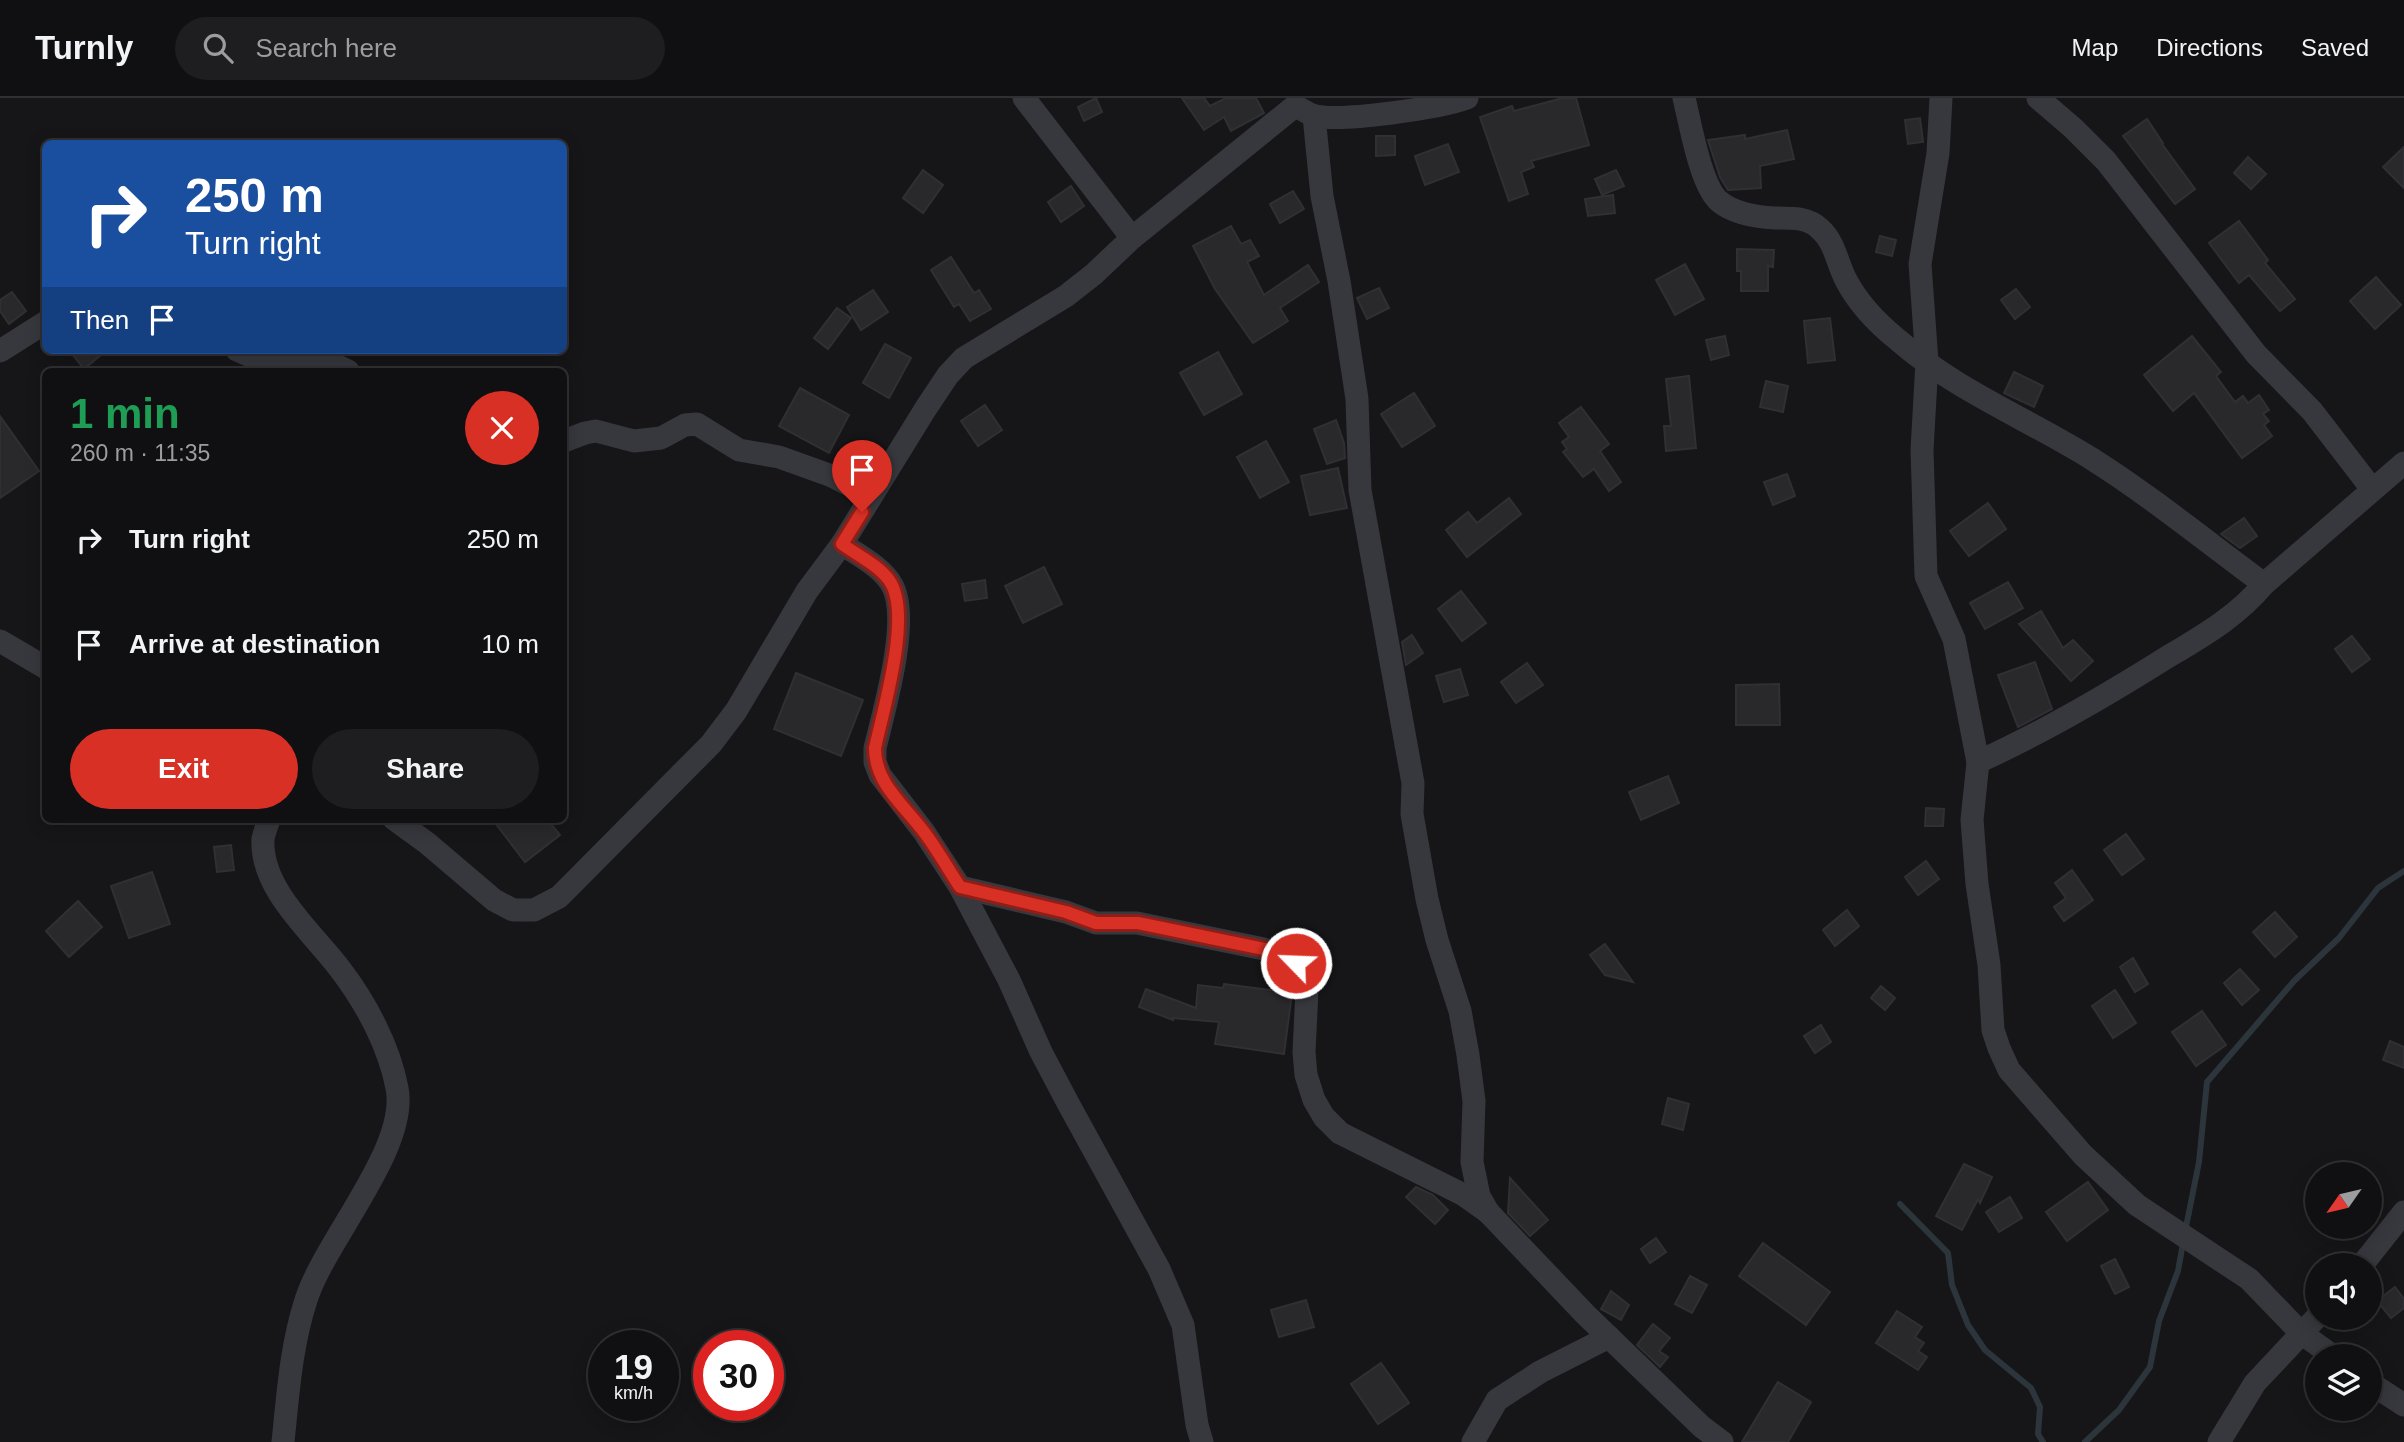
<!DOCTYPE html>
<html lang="en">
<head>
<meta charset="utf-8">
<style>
	:root { --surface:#101012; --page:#1e1e20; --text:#f1f3f6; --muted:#9c9d9f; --line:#303032; --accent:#d93025 }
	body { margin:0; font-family:Helvetica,sans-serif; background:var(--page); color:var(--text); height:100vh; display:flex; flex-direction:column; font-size:26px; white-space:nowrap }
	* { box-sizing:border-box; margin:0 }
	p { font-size:23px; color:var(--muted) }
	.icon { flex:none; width:38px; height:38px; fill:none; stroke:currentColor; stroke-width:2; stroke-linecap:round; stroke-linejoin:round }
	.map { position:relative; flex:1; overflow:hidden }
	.panel { position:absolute; left:42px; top:270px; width:525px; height:455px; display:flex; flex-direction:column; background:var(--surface); border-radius:10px; box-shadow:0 4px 18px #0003,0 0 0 2px var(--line) }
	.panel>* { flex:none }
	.banner { position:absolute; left:42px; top:42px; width:525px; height:214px; border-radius:10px; box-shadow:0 4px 18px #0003,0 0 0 2px var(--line); background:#1a4fa0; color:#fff; overflow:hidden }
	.needle { width:46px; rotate:236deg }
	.fabs { position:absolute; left:2305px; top:1064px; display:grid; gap:14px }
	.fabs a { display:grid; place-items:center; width:77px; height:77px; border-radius:50%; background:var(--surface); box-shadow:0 4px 18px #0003,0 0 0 2px var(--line); font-size:35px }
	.speed { position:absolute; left:588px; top:1232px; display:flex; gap:14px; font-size:35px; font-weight:700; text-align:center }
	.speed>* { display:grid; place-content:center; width:91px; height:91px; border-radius:50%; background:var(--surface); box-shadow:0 4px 18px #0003,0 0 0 2px var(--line); line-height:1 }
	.speed small { font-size:18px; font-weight:400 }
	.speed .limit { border:10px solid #d22; background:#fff; color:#111 }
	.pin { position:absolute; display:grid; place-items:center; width:60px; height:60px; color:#fff; margin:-72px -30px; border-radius:50% 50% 50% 0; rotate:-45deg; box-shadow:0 0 7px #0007 }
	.pin .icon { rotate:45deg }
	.me { position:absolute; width:77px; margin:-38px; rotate:294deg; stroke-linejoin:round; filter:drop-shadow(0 0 5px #0008) }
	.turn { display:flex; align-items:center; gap:24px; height:147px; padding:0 28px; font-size:32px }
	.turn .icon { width:91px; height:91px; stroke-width:2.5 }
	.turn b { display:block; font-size:49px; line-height:60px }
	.then { display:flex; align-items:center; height:66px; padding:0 28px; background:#0003; gap:14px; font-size:26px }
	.round { display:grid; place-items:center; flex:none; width:74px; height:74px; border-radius:37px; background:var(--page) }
	.overview { display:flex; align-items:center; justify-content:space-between; height:119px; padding:0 28px }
	h1 { font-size:42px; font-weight:700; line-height:52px; color:#1e9e55 }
	.button { display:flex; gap:14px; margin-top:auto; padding:14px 28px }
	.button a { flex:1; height:80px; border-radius:42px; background:var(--accent); color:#fff; font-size:28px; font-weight:700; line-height:80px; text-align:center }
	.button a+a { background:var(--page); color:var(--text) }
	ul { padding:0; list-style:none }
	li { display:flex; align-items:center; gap:21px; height:105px; padding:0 28px }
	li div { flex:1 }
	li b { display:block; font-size:26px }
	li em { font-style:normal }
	header { display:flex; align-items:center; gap:42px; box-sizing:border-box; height:98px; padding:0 35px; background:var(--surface); border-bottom:2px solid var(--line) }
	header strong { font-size:33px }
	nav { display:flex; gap:38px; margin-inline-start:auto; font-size:24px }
	.search { width:490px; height:63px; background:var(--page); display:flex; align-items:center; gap:18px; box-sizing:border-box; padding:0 24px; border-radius:38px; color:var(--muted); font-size:26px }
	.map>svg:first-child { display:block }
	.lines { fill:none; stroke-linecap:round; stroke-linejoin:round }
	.stream { stroke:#2c353c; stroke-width:6 }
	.building { fill:#29292c; stroke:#303034; stroke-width:2 }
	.minor { stroke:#37383d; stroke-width:23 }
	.route-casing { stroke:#8d1f18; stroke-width:18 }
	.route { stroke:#d93025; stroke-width:12 }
</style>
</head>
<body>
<header>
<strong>Turnly</strong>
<div class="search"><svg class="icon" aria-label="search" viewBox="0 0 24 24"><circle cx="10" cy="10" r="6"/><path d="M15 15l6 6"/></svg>Search here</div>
<nav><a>Map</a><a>Directions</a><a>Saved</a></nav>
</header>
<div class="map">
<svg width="2404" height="1344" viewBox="0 0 2404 1344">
	<rect width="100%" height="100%" fill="#161618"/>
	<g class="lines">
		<!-- stream -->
		<g class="stream">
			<polyline points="1900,1106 1948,1155 1952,1187 1968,1227 1985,1252 2031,1290 2040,1309 2038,1336 2043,1344"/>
			<polyline points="2185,1134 2199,1064 2207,984 2294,883 2339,840 2378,790 2404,773"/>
			<polyline points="2085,1344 2119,1312 2150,1269 2159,1223 2178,1173 2183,1145"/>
		</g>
	</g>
	<!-- building -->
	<g class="building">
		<polygon points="1096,0 1102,14 1084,23 1078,9"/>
		<polygon points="1182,0 1204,0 1210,8 1226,0 1256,0 1264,15 1231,33 1224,19 1204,32"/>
		<polygon points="1563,0 1576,0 1589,47 1531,63 1534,69 1521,74 1528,96 1509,103 1480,19 1512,8 1514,13"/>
		<polygon points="1920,20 1923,44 1908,46 1905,22"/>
		<polygon points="2147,21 2163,45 2162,46 2195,91 2175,106 2123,38"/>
		<polygon points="1787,32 1794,61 1760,68 1761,90 1728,92 1720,79 1708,42 1745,37 1745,41"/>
		<polygon points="1376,38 1395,38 1395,57 1376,58"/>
		<polygon points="1448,46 1459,74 1425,87 1415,58"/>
		<polygon points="2404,49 2404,90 2383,69"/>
		<polygon points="2248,59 2266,76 2251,91 2234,75"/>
		<polygon points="923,72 943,87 923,115 903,100"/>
		<polygon points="1616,72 1624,88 1602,97 1595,81"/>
		<polygon points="1071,88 1084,108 1061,124 1048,104"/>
		<polygon points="1293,93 1304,111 1280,125 1270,106"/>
		<polygon points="1613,97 1615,115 1588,118 1585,101"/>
		<polygon points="2239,123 2268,162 2265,165 2295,201 2280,213 2249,177 2239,185 2209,145"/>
		<polygon points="1231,128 1241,146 1250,142 1259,158 1247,164 1264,197 1308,167 1319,184 1280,210 1288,223 1253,245 1215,191 1193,148"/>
		<polygon points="1880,138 1896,142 1892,158 1876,154"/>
		<polygon points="1737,151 1774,152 1773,169 1768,168 1768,193 1741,193 1741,173 1737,173"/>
		<polygon points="951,159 974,195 979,192 991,211 970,223 959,206 954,209 931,172"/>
		<polygon points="1685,166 1704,201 1675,217 1656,182"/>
		<polygon points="2376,179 2401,207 2375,231 2350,203"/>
		<polygon points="1379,190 1389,210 1367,221 1357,200"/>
		<polygon points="2016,191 2030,209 2015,221 2001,202"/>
		<polygon points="873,192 888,214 861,232 847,209"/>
		<polygon points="12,194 26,213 9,226 0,213 0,202"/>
		<polygon points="837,210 851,220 828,251 814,240"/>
		<polygon points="1830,220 1835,262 1808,265 1804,223"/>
		<polygon points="1725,238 1729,257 1711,262 1706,242"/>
		<polygon points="2192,238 2221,274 2216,278 2235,304 2243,298 2248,305 2259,297 2269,312 2263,316 2269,323 2264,327 2272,338 2242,360 2194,295 2173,313 2144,277"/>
		<polygon points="885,246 911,260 889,300 863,285"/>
		<polygon points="69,252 107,252 84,271"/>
		<polygon points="1218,254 1242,296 1204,317 1180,275"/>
		<polygon points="2014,274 2043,288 2034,309 2004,295"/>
		<polygon points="1689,278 1696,350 1666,353 1664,328 1671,328 1666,281"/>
		<polygon points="1766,283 1788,288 1783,314 1760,309"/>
		<polygon points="800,290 849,317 829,355 779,328"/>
		<polygon points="1414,295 1435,328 1402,349 1381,316"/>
		<polygon points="985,307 1002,332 978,348 961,323"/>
		<polygon points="1581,309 1609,346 1600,353 1621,384 1609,393 1594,371 1583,379 1563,354 1567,351 1562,344 1569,339 1559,325"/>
		<polygon points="0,318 39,373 0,400"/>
		<polygon points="1336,322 1344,345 1345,360 1327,366 1314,331"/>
		<polygon points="1266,343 1289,384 1260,400 1237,359"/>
		<polygon points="1338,370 1347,410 1310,417 1301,378"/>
		<polygon points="1787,376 1795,398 1773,407 1764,384"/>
		<polygon points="1509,400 1521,416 1467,459 1446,432 1468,414 1477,425"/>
		<polygon points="1988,405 2006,431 1969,458 1950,433"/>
		<polygon points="2244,420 2257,438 2240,450 2221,436"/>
		<polygon points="1044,469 1062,506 1023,525 1005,488"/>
		<polygon points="985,482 987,500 965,503 962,486"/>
		<polygon points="2008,484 2023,510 1985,531 1970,505"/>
		<polygon points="1461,493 1486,525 1462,543 1438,511"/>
		<polygon points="2041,513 2063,550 2073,542 2093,563 2071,583 2019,526"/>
		<polygon points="1412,537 1423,555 1406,567 1402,544"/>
		<polygon points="2352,538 2370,561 2352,574 2335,551"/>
		<polygon points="2035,564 2052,611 2018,629 1998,577"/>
		<polygon points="1527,565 1543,587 1516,605 1501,584"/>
		<polygon points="1460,571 1468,597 1444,604 1436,578"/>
		<polygon points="796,575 863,602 841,658 774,631"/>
		<polygon points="1779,586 1780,627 1736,627 1736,587"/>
		<polygon points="1668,678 1679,705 1641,722 1629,694"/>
		<polygon points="1926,710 1944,711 1943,728 1925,728"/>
		<polygon points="492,721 547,721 560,737 525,764"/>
		<polygon points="2126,736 2144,761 2122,777 2104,752"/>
		<polygon points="231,747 234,772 217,774 214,749"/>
		<polygon points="1926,763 1939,781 1918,797 1905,779"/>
		<polygon points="2072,772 2093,802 2064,823 2054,809 2066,800 2055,785"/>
		<polygon points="152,774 170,826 129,840 111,788"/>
		<polygon points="78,803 102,829 69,859 46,833"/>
		<polygon points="1847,812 1859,828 1835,848 1823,832"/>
		<polygon points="2275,814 2297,839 2275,859 2253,834"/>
		<polygon points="1605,846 1633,884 1605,877 1590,857"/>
		<polygon points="2133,860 2148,886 2135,894 2120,869"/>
		<polygon points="2240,871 2259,892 2242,907 2224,885"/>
		<polygon points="1224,886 1292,895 1284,956 1215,946 1219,924 1173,920 1173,922 1139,909 1146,891 1196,910 1198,887 1223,890"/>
		<polygon points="1881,888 1895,900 1885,912 1871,900"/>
		<polygon points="2115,892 2136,925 2113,940 2092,908"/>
		<polygon points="2202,913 2226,947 2196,968 2172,934"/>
		<polygon points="1821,927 1831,944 1815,955 1804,938"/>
		<polygon points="2390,943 2404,949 2404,970 2383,962"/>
		<polygon points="1668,1000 1689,1006 1683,1032 1662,1026"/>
		<polygon points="1964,1066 1992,1079 1980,1105 1978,1101 1962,1132 1936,1118"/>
		<polygon points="1510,1080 1548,1122 1530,1138 1508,1115"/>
		<polygon points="2088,1084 2108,1112 2067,1143 2046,1114"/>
		<polygon points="1416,1089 1433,1097 1448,1112 1435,1126 1406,1099"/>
		<polygon points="2010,1099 2022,1120 1999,1134 1986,1114"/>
		<polygon points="1656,1140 1666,1154 1650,1165 1641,1151"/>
		<polygon points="1763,1145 1830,1194 1806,1227 1739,1178"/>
		<polygon points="2115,1161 2129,1189 2115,1196 2101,1168"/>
		<polygon points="1690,1178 1707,1187 1692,1215 1675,1206"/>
		<polygon points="2395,1189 2404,1201 2404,1210 2391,1220 2377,1203"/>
		<polygon points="1611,1193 1629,1207 1621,1222 1601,1211"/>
		<polygon points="1306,1202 1314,1229 1279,1239 1271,1212"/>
		<polygon points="1897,1213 1922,1229 1915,1239 1924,1245 1918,1253 1927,1259 1918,1272 1876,1245"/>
		<polygon points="1653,1226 1670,1240 1659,1253 1668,1259 1660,1269 1637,1247"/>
		<polygon points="1381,1265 1409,1305 1378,1326 1351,1286"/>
		<polygon points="1778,1284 1811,1304 1788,1344 1742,1344"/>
	</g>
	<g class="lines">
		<!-- minor -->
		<g class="minor">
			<polyline points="1024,0 1132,140"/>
			<path d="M1684 0C1690 24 1701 90 1720 104 1735 116 1756 119 1775 120 1791 120 1808 119 1820 131 1835 144 1837 165 1846 182 1858 205 1878 226 1898 242 1955 292 2028 321 2092 361 2152 399 2207 444 2264 486"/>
			<polyline points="1941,0 1938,55 1920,166 1927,264 1922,352 1926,478 1954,541 1978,664 1972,722 1977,786 1989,867 1993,932 1999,950 2009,972 2083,1057 2137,1107 2249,1181 2301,1235 2333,1258"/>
			<polyline points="2038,0 2073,30 2106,63 2256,256 2312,313 2372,391"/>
			<path d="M1301 11C1306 14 1311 17 1316 18 1343 24 1440 10 1467 0"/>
			<polyline points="1314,18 1322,98 1339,183 1357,301 1360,392 1413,685 1412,716 1427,801 1437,842 1460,913 1468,957 1474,1003 1472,1064 1479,1098 1488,1114"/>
			<polyline points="237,252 262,263 286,268 331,265 348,273"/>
			<polyline points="0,253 46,224"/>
			<polyline points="564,343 585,335 596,333 634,343 661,340 685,327 697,326 739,352 779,359 832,378 871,398"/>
			<path d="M842 446C858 457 882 469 892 487 911 521 884 612 875 650V664L880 677 924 734 960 789 1009 882 1041 954 1069 1007 1159 1171 1183 1227 1197 1327 1202 1344"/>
			<polyline points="0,543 46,570"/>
			<path d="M1978 664C2042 635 2102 600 2161 563 2199 540 2236 520 2264 486L2404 365"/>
			<path d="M269 721C267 728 264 735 263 741 260 791 313 835 340 871 366 905 389 948 397 990 409 1050 325 1142 306 1202 291 1248 288 1296 283 1344"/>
			<polyline points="394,721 427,745 494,802 513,812 534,812 559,799 711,646 736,613 807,493 842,446 926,310 948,277 964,260 1066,198 1094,176 1132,140 1295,8"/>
			<polyline points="960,789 1066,814 1096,825 1137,825 1264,851 1296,865 1305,879 1307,892 1304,954 1306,977 1314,1002 1324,1019 1340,1035 1464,1097 1488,1114 1585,1216 1702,1329 1722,1344"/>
			<polyline points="2362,1167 2404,1114"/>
			<polyline points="2370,1285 2404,1307"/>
			<polyline points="1473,1344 1497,1302 1540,1274 1609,1239"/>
			<polyline points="2219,1344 2255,1285 2317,1219"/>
		</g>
	</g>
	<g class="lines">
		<!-- route casing -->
		<g class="route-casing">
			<path id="route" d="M862 414 842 446C857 457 878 467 889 482 913 515 883 612 875 650 875 686 904 707 924 734 937 751 948 771 960 789L1066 814 1096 825H1138L1264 851 1296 865"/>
		</g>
		<!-- route -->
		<use href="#route" class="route"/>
	</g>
</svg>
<div class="fabs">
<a><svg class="needle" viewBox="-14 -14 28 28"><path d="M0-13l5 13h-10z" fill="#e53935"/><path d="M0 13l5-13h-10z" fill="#9c9d9f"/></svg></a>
<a><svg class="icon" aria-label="sound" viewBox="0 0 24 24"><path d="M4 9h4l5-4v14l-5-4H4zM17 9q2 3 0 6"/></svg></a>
<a><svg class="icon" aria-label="layers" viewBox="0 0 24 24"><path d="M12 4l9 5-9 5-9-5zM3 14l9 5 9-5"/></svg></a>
</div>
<div class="speed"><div>19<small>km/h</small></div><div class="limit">30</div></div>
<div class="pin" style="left:862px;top:414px;background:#d93025"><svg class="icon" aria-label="arrive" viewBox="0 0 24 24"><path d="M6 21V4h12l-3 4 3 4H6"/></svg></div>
<svg class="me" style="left:1296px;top:865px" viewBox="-20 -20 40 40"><circle r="17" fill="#d93025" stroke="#fff" stroke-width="3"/><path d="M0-11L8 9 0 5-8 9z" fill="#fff"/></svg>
<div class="banner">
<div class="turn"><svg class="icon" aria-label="right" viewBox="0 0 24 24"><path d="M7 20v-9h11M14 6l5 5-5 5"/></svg><div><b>250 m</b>Turn right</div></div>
<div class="then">Then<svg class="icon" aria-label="arrive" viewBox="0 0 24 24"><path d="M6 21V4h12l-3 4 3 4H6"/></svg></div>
</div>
<section class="panel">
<div class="overview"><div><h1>1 min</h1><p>260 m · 11:35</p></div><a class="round" style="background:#d93025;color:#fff"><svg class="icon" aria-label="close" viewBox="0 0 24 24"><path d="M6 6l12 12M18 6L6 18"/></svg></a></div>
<ul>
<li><svg class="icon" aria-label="right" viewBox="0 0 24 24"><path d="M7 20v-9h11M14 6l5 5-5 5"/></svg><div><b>Turn right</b></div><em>250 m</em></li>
<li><svg class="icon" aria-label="arrive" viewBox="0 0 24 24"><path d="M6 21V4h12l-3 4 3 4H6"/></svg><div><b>Arrive at destination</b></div><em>10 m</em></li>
</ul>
<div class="button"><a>Exit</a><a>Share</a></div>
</section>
</div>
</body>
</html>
